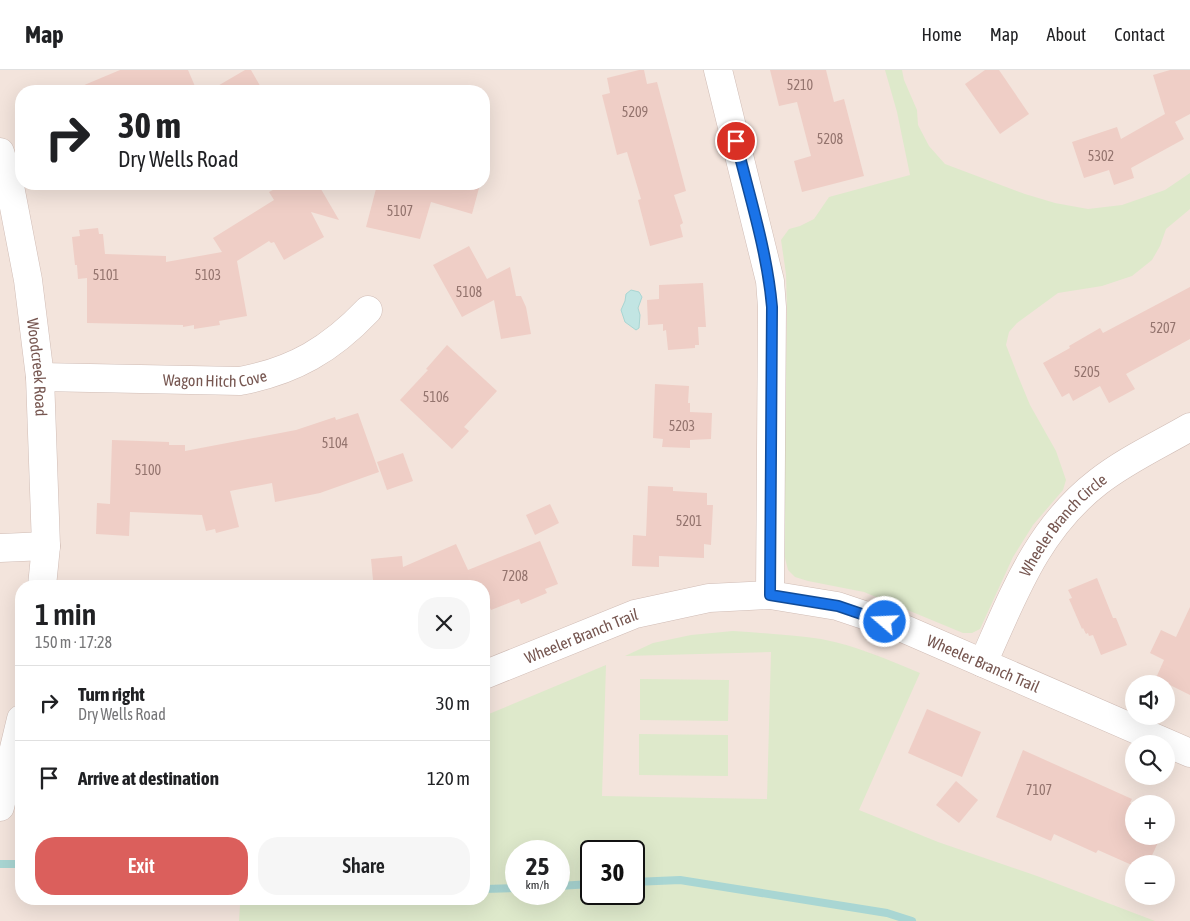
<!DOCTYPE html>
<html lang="en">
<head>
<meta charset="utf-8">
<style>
	:root { --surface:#fff; --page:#f6f6f6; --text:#202124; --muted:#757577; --line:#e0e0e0; --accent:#db5f5c }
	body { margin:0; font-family:"Asap Condensed",sans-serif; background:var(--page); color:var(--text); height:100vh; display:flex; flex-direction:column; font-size:19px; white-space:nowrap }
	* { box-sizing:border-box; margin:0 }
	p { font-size:16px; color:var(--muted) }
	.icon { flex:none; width:28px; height:28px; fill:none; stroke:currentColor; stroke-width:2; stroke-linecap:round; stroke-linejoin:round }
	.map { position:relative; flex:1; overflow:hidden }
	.sheet { position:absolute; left:15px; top:510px; width:475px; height:325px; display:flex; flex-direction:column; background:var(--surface); border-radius:20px; box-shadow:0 5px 20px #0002 }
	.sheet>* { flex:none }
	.banner { position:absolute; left:15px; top:15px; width:475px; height:105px; border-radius:20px; box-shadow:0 5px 20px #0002; background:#fff; color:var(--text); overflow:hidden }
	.controls { position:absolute; left:1125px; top:605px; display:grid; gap:10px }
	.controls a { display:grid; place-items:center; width:50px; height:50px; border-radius:50%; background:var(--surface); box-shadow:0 5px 20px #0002; font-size:25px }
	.speed { position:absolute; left:505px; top:770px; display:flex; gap:10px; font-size:25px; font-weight:700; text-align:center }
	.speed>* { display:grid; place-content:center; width:65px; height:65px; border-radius:50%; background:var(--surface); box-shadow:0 5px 20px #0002; line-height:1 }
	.speed small { font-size:12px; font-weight:400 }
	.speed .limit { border:2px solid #111; border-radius:8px; background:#fff; color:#111 }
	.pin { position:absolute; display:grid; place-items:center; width:42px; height:42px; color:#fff; margin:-21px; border:2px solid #fff; border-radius:50%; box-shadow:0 1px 5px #0007 }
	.me { position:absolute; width:55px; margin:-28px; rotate:289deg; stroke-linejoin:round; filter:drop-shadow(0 0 4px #0008) }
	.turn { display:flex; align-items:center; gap:18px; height:105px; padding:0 20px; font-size:22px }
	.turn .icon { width:65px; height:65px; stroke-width:2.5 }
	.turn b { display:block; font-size:35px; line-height:42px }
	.round { display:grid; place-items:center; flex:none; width:52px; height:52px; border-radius:20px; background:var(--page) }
	.overview { display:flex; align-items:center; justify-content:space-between; height:85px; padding:0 20px }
	h1 { font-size:30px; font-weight:600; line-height:38px }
	.button { display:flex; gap:10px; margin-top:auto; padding:10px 20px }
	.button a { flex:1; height:58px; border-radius:20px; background:var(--accent); color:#fff; font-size:20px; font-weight:600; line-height:58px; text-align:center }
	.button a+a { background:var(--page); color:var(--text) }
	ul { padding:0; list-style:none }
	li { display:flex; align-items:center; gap:15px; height:75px; padding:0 20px; border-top:1px solid var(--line) }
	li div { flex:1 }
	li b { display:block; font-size:19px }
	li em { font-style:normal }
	header { display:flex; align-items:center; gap:30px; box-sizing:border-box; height:70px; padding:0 25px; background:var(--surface); border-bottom:1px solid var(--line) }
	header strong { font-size:24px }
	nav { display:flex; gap:28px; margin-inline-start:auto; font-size:18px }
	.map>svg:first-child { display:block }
	.residential { fill:#f3e4dc; fill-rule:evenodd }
	.green { fill:#dee9cb; fill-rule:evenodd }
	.water { fill:#c2e5e3; stroke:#a9d6d3 }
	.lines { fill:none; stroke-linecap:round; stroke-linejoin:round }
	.stream { stroke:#a9d6d3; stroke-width:8 }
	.building { fill:#efcec6 }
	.minor-casing { stroke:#d0bcb5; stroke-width:29 }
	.minor { stroke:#fff; stroke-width:28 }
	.route-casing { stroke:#114b97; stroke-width:12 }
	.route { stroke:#1a73e8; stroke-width:9 }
	.labels { text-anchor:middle; stroke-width:5; stroke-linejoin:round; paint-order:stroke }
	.number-label { font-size:14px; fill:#94746e }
	.street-label { font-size:16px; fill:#765650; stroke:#fef8f3 }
</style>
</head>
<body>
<header>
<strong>Map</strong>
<nav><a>Home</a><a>Map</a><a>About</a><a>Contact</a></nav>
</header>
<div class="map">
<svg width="1190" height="851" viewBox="0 0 1190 851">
	<rect width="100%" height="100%" fill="#fcf3ed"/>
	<!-- residential -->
	<path class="residential" d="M0 0H1190V851H0ZM21 21H484V114H21ZM21 516H484V829H21ZM1134 614H1166V646H1134ZM1134 674H1166V706H1134ZM1134 734H1166V766H1134ZM516 781H559V824H516ZM591 781H634V824H591ZM1134 794H1166V826H1134Z"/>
	<!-- green -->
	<g class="green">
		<polygon points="885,0 902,0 904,10 917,40 918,55 929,76 945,94 1025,124 1055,133 1088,139 1122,135 1165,120 1190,103 1190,139 1166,159 1160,176 1152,190 1132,206 1102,216 1058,223 1017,253 1009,262 1006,275 1018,306 1030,335 1056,381 1066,410 1063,420 1033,455 1013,487 980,559 972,563 963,563 864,522 808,511 795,507 788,500 783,480 787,241 786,204 781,170 789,159 800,156 814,149 829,127 910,105 897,42"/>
		<path d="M733 561C763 563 792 565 821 569 855 575 888 590 920 603L859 740 938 772 1037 806 1155 851H239L240 835 192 829H484V646L606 595 602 726 767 729 771 582 625 586 653 573 691 565ZM516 781H559V824H516ZM634 781V824H591V781Z"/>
		<polygon points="640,609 729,610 728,651 640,650"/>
		<polygon points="639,664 728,665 728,706 639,705"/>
	</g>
	<!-- water -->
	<polygon class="water" points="631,220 639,222 642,227 638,238 640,245 639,258 636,260 625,252 621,240 625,231 626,224"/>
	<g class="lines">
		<!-- stream -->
		<g class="stream">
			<polyline points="0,794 21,794"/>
			<polyline points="634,812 680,810 887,843 912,851"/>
			<polyline points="559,816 591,814"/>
			<polyline points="484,819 516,818"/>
		</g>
	</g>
	<!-- building -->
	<g class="building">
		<polygon points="120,0 188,0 197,21 70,21"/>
		<polygon points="245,0 251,0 263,21 209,21"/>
		<polygon points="639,0 644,0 647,14 657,12 686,121 674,125 683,153 680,155 683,167 650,176 638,130 641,129 627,82 617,85 602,25 610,23 607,8"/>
		<polygon points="770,0 826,0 834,32 844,29 864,106 802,122 794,91 811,86 797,32 779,36"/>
		<polygon points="985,0 999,0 1029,44 1000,64 965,14"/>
		<polygon points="1170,0 1190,0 1190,44 1175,52 1184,69 1131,98 1134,108 1114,115 1109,100 1084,108 1072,72 1117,57 1121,69 1165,44 1153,5"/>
		<polygon points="284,114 318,114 339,150 311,142 324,167 284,190 274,172 271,173 269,171 237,191 247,246 219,251 220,255 194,259 194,255 183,257 183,255 87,253 87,208 78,209 77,195 75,195 72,167 80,166 79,160 98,158 99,164 103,164 105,184 166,186 166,192 222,182 213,168 274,130 269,122"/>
		<polygon points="387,114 465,114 479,118 472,144 431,132 420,169 366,157 377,115 387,117"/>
		<polygon points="469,176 487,209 510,197 516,226 521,226 526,237 531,264 501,269 494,230 462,247 433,195"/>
		<polygon points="703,213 706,257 698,257 699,275 695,275 695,278 668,280 666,260 663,261 663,254 648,255 647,230 659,229 659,215"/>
		<polygon points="1190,217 1190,269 1126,304 1135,319 1109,333 1100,316 1073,331 1069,323 1062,327 1043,293 1070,278 1069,276 1100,258 1103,263"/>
		<polygon points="447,275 497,321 464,357 469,361 452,379 400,330 428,300 426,299"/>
		<polygon points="655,314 689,316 688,333 690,333 690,342 712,343 711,369 690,370 690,378 662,377 663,369 653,368"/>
		<polygon points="358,343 379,402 320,423 275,432 272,413 230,421 239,457 216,463 215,459 206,461 202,445 130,442 129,466 96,464 97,433 110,434 112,370 169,372 169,375 185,375 185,381 296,360 335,347 336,350"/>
		<polygon points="403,383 413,411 387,420 377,392"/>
		<polygon points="648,416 673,417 673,421 707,423 707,435 713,435 711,475 704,474 704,488 659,486 659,497 632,496 633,465 646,466"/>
		<polygon points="550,434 559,453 535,465 526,445"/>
		<polygon points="540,471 558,514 545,519 547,523 521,534 519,529 491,540 490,538 484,541 484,516 358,516 373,510 371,489 402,486 403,497 456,474 468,500"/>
		<polygon points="1097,508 1113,548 1116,548 1127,575 1101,585 1093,565 1089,566 1088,563 1086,564 1083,558 1082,559 1069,529 1072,528 1068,520"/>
		<polygon points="1190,537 1190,625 1156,608 1164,590 1150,583 1161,560 1176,567"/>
		<polygon points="927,639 981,662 962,707 908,683"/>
		<polygon points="1023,680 1132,729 1130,733 1134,735 1134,766 1161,766 1148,794 1134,794 1134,796 1098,780 1096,783 1054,764 1051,771 996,747"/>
		<polygon points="956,711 978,730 959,753 936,735"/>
	</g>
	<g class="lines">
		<!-- minor casing -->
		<g class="minor-casing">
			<g id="minor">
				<polyline points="718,0 770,211 772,237 770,525"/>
				<path id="s1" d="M0 82 9 111 28 210 40 307 46 476 42 516"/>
				<path id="s2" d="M40 307 240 311C294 301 331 279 368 240"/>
				<polyline points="0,478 46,476"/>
				<path id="s3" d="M983 593C1013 526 1037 459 1098 412 1126 390 1159 375 1190 357"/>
				<path id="s4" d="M484 605 635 544 709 528 770 525 837 536 900 557 1190 683"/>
				<polyline points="0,737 21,649"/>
			</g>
		</g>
		<!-- minor -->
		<use href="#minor" class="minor"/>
	</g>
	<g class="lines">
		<!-- route casing -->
		<g class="route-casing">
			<path id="route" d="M736 71C749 125 767 180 772 237L770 525 838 536 885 552"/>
		</g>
		<!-- route -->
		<use href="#route" class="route"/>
	</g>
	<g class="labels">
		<!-- number labels -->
		<g class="number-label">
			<text x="800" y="20">5210</text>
			<text x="635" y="47">5209</text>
			<text x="830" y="74">5208</text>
			<text x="1101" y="91">5302</text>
			<text x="400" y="146">5107</text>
			<text x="106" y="210">5101</text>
			<text x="208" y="210">5103</text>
			<text x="469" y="227">5108</text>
			<text x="1163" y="263">5207</text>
			<text x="1087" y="307">5205</text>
			<text x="436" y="332">5106</text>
			<text x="682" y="361">5203</text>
			<text x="335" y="378">5104</text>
			<text x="148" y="405">5100</text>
			<text x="689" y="456">5201</text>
			<text x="515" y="511">7208</text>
			<text x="1039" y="725">7107</text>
		</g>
		<!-- street labels -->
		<g class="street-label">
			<text dy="6" stroke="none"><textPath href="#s1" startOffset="219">Woodcreek Road</textPath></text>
			<text dy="6" stroke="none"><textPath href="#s2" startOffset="175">Wagon Hitch Cove</textPath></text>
			<text dy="6" stroke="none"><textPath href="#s3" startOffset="161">Wheeler Branch Circle</textPath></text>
			<text dy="6" stroke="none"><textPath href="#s4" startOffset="105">Wheeler Branch Trail</textPath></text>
			<text dy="6" stroke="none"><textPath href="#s4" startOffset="525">Wheeler Branch Trail</textPath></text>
		</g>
	</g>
</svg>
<div class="controls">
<a><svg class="icon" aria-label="sound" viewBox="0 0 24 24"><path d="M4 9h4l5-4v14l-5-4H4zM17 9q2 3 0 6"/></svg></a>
<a><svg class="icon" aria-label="search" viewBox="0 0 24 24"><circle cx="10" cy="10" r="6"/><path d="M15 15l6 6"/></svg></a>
<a>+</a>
<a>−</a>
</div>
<div class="speed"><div>25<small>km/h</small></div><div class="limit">30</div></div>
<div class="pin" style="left:736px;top:71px;background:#d93025"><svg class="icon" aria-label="arrive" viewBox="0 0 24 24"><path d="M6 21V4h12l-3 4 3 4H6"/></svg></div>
<svg class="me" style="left:885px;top:552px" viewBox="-20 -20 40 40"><circle r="17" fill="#1a73e8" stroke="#fff" stroke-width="3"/><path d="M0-11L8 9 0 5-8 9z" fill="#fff"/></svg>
<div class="banner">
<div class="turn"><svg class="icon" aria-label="right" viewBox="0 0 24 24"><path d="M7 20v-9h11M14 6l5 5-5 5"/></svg><div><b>30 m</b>Dry Wells Road</div></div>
</div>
<section class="sheet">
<div class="overview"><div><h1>1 min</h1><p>150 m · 17:28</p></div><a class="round"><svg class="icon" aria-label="close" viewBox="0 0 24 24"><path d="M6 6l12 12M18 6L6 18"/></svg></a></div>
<ul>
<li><svg class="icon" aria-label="right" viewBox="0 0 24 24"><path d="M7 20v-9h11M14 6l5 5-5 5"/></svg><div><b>Turn right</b><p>Dry Wells Road</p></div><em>30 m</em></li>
<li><svg class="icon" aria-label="arrive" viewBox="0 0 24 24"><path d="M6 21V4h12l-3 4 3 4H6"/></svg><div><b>Arrive at destination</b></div><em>120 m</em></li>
</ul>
<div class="button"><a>Exit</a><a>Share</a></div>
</section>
</div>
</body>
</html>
